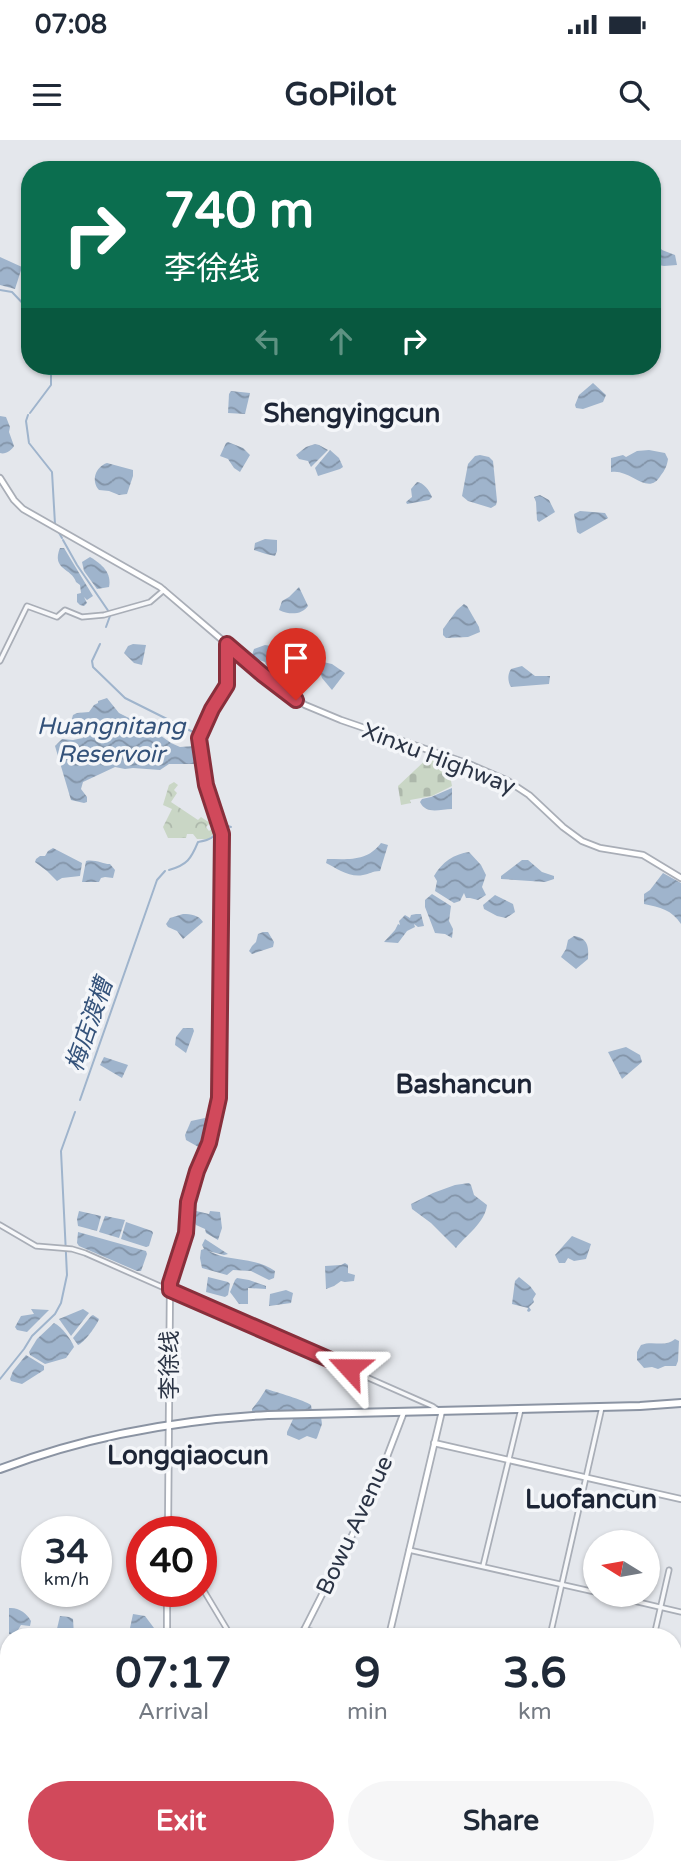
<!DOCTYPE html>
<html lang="en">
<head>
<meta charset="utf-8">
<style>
	:root { --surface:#fff; --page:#f6f6f7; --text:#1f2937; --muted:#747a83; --accent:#d1495b }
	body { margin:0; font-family:"Varela Round","Noto Sans SC",sans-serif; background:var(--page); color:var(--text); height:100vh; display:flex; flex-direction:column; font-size:26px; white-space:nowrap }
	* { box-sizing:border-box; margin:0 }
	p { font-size:23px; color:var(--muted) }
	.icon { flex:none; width:38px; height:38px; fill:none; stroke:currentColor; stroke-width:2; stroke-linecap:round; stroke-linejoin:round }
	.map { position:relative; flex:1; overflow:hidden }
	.side { position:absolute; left:0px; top:1488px; width:682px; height:247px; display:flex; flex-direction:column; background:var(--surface); border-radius:28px 28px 0 0; box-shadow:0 2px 5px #0004 }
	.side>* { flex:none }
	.banner { position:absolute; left:21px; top:21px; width:640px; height:214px; border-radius:28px; box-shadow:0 2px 5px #0004; background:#0b6e4f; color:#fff; overflow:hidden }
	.needle { width:46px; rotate:281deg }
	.buttons { position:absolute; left:583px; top:1390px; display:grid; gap:14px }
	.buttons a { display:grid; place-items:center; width:77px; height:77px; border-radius:50%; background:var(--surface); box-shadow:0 2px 5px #0004; font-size:35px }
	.speed { position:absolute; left:21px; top:1376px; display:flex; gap:14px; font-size:35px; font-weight:700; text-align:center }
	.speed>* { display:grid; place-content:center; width:91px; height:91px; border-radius:50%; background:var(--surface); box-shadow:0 2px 5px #0004; line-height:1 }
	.speed small { font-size:18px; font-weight:400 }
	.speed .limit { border:10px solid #d22; background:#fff; color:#111 }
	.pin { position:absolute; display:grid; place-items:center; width:60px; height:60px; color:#fff; margin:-72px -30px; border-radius:50% 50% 50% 0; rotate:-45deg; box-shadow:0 0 7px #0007 }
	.pin .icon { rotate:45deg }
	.me { position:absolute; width:77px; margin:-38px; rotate:294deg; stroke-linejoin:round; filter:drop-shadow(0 0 5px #0008) }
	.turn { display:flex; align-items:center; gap:24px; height:147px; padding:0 28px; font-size:32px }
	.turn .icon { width:91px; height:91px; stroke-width:2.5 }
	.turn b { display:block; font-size:49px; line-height:60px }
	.lanes { display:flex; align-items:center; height:66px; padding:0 28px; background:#0003; justify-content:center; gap:35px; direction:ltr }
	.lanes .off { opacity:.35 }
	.eta { display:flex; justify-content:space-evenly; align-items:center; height:119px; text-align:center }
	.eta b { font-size:42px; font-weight:700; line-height:49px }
	.button { display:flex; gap:14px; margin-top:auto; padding:14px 28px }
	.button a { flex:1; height:80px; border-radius:42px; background:var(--accent); color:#fff; font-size:28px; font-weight:700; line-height:80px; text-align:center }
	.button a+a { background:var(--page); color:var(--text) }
	.status { display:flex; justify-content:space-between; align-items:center; height:49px; padding:0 35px; background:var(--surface); direction:ltr }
	.status svg { height:19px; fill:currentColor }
	header { display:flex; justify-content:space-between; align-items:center; height:91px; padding:0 28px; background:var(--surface); font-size:32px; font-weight:700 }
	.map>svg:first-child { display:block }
	.forest { fill:url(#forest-crowns) }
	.cemetery { fill:url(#cemetery-stones) }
	.water { fill:url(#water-waves) }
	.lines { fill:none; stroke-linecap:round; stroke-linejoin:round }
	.stream { stroke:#9fb4cc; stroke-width:2 }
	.tertiary-casing { stroke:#a9aeb7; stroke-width:7 }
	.secondary-casing { stroke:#a9aeb7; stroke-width:8 }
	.trunk-casing { stroke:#8b94a3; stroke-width:10 }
	.tertiary { stroke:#f7f8fa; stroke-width:3.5 }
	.secondary { stroke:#fff; stroke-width:4.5 }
	.trunk { stroke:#fff; stroke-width:6 }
	.route-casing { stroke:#882f3b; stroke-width:18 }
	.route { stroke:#d1495b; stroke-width:12 }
	.labels { text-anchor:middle; stroke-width:7; stroke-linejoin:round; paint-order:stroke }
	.street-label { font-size:23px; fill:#2b3445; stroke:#f4f6f9 }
	.water-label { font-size:24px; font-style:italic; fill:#34527a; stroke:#f4f6f9 }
	.quarter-label { font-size:26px; font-weight:bold; fill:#1d2536; stroke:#f4f6f9 }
</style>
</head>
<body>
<div class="status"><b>07:08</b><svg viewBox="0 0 49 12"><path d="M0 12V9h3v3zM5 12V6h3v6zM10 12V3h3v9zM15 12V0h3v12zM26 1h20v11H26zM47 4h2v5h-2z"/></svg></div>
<header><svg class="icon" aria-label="menu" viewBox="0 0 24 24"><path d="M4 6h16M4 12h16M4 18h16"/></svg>GoPilot<svg class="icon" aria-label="search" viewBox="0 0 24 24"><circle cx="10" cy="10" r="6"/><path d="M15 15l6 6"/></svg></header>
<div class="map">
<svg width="681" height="1733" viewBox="0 0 681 1733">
	<defs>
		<pattern id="forest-crowns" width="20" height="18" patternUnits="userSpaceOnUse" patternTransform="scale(1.75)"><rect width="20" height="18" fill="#c9d6c5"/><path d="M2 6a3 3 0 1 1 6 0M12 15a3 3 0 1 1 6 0" fill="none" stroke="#adb8ab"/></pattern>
		<pattern id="cemetery-stones" width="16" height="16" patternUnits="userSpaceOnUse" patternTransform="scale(1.75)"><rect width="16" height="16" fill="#c9d6c5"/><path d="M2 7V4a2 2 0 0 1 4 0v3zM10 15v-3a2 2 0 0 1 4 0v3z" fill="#adb8ab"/></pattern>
		<pattern id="water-waves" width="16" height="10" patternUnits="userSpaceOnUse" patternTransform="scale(1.75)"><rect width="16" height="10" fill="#9fb4cc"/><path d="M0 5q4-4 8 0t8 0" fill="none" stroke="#8293a7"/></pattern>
	</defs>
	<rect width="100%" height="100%" fill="#e4e7ec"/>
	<!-- forest -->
	<polygon class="forest" points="174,642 178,645 174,650 177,653 171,662 198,680 201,677 210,683 206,687 209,691 215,686 214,692 209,699 197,699 193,694 187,694 186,698 168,698 163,687 172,669 163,665 169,645"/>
	<!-- cemetery -->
	<polygon class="cemetery" points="431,615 447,620 452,646 432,656 410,660 411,663 401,665 398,646"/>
	<!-- water -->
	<g class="water">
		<polygon points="653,99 662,110 675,115 677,125 664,126 653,124"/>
		<polygon points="0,117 22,127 15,149 0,145"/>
		<polygon points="593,243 606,255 603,262 583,269 576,268 575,265 579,255"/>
		<polygon points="231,251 250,253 245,274 228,273 229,254"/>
		<path d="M0 276 6 277 10 287 9 292 14 306C12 310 5 315 0 313Z"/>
		<polygon points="228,302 243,308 250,315 240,332 234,328 228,319 220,316 226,303"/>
		<polygon points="315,304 319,305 328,310 311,327 308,321 299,319 296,315 306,307"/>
		<polygon points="330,310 339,318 343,327 340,329 318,336 315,328"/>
		<path d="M649 310 665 313 668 319C667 326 665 330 661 335 648 358 631 328 611 332V318L623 315 626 317 637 311Z"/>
		<polygon points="480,315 489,317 493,321 497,361 496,365 491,368 468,361 462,356 468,324 475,316"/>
		<path d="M107 323 133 330V336L127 354 119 355 109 351 99 350C91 341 95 327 107 323Z"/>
		<path d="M417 342C423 342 430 351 432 357L429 360 407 364 406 362 412 357 411 349Z"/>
		<polygon points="540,355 549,360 555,372 539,382 537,380 536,362 534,357"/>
		<polygon points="580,371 605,373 608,378 580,394 577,392 574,374"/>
		<polygon points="265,399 277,400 277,411 275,416 266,414 254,410 255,403"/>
		<path d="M60 408H64L93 456 87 460 84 457 87 463 84 466 80 465 77 462V454L81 453 80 445 76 442C72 428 51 430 60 408Z"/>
		<path d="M90 417C102 424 112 433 109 447L97 449 84 431 82 422Z"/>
		<path d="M299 447 308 466C302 475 289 475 279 470L282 461 289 457Z"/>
		<polygon points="464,464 467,466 479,487 480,492 468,497 446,498 443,495 443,489 457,470"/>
		<polygon points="133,504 146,505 142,525 134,523 124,513 128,506"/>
		<polygon points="265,505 284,508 288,511 277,533 267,527 265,522 256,519 252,515 254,509"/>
		<polygon points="323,522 332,524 345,533 332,550 322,538 319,529"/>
		<path d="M522 526 535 536H550L549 544 511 547C508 542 507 535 511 529Z"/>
		<polygon points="107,558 119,573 129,578 139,580 171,603 180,607 195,606 198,624 169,624 160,630 133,628 125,629 115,627 83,642 81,649 87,657 87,662 84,663 71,660 55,606 62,599 73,600 83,598 82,592 71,582 73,575 77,573 89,572 94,565 98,563 98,561"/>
		<path d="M452 648V669C440 669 426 675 420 662L422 659 431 657Z"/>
		<path d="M381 703 388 705 380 731C372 731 370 734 363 735 350 738 336 728 326 723L327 719C348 719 367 722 381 703Z"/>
		<polygon points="53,708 82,723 80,736 62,738 57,741 47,731 35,722 36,719 40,716 45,716 48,711"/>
		<path d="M469 712 481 725 486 735 482 747 486 755 478 760 470 758H466L464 753 460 761 454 763 435 751 437 741 434 736C442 722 454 714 469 712Z"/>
		<polygon points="522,720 528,720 542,732 554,736 554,739 545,742 501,739 501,736"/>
		<path d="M86 721C95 719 106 725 110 724L115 730 113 738 105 737 101 738 99 742H82Z"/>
		<path d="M663 733 681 743V784C672 770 660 767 644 764V754L650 750Z"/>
		<polygon points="432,754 451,766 449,781 453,789 452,798 445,794 435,793 425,767 425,760"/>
		<polygon points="495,755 513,764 515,772 506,778 497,776 484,769 483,765"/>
		<path d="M183 774C191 774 199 775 203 782L183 799 177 791 168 787 166 784 170 778Z"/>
		<polygon points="416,774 421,774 424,786 418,787 414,784 415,787 407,791 398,803 384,802 395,790 398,784 400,785 399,781 405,775 410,778 411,775"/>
		<polygon points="263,792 268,792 274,802 273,807 252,814 249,811 252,806 256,802 258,794"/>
		<path d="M574 796C588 798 589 807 588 819L576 829 561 817 566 809 568 800Z"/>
		<polygon points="183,888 193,888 194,891 186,913 175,905 176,897"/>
		<polygon points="626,907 640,915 642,922 622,939 608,912"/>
		<polygon points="104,917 128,925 122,938 100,925"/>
		<polygon points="205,978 209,983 207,998 202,1009 186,1000 185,995 191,981"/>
		<path d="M469 1043 471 1045 474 1055 487 1065C485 1083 466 1095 456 1108L431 1083 412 1069 411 1064 433 1053 455 1045Z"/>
		<polygon points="192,1070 209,1074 210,1071 220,1072 222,1088 218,1100 206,1093 205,1089 196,1085 194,1081 190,1080 190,1071"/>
		<polygon points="79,1071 101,1076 97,1091 78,1086 77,1079"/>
		<polygon points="105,1076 125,1080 119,1098 99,1092"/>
		<polygon points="126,1082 152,1091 153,1093 149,1106 146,1107 121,1099"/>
		<polygon points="78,1092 146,1111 147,1114 141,1131 137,1131 79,1106 77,1103"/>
		<polygon points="572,1096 591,1104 586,1119 574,1121 568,1118 565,1123 559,1123 555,1115"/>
		<path d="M205 1099 228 1114 224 1115 208 1111C214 1113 220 1116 225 1117 242 1120 261 1121 275 1131L274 1138 269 1140 251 1131 233 1130 227 1135 202 1128 200 1118 201 1110 204 1109 202 1105Z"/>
		<polygon points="345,1123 348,1125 348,1133 355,1135 354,1141 345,1142 341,1141 334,1146 326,1149 325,1126 341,1125"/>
		<polygon points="208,1137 228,1142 230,1144 228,1155 225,1157 206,1152"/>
		<polygon points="519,1137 530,1146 536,1154 533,1159 534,1162 529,1167 531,1170 529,1172 527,1171 528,1168 512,1164 515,1141"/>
		<polygon points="237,1138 249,1140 266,1146 266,1149 248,1148 248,1164 239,1164 230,1152 235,1140"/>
		<polygon points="286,1150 293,1153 291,1163 269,1166 270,1154"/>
		<polygon points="31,1169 49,1170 27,1192 17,1190 15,1187 21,1176 34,1174"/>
		<polygon points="83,1169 89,1173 71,1196 59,1179"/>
		<path d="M93 1175 99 1179C97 1185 84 1203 78 1205L73 1198 91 1176Z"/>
		<path d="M54 1183C62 1187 71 1199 74 1207L66 1218 45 1224 30 1215 29 1212 37 1199Z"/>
		<path d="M675 1199 679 1201 678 1221 676 1226H665L658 1229 652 1227 644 1228 637 1220V1212L641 1205C653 1200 665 1208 675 1199Z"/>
		<polygon points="26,1215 44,1226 44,1230 22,1244 11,1241 10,1239 13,1231"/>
		<path d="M266 1249C276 1252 304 1260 311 1265L312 1271H252V1269L259 1260Z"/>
		<polygon points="294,1277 321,1277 322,1284 317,1298 316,1299 307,1296 299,1300 287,1295 287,1292"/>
		<path d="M9 1468C18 1467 27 1473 31 1481L30 1486 21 1485 15 1495 9 1494Z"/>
		<polygon points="133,1474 145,1476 157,1492 163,1496 148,1496 130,1488"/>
		<polygon points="60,1476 69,1477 73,1479 74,1496 62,1496 56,1493"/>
	</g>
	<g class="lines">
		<!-- stream -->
		<g class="stream">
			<polyline points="0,150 12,152 30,171"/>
			<polyline points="30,273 51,245 51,226"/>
			<polyline points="28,275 26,281 29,303 52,332 55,384"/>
			<polyline points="58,391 62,398"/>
			<polyline points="63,400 77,425 109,472"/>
			<polyline points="106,487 110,476"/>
			<polyline points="100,504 92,521 93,527 125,558 193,592 197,597"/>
			<polyline points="222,684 231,687"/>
			<path d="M169 730C187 725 191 719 198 702 208 700 216 699 217 686"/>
			<polyline points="80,960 157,740 165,731"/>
			<polyline points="0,1239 24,1209 32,1196 55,1174 61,1163 67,1135 61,1011 75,972"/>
			<polyline points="0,1656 9,1660"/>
		</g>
		<!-- tertiary casing -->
		<g class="tertiary-casing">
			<g id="tertiary">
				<polyline points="0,521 27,466 57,477 65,470 82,477 104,475 150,462 164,450"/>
				<polyline points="0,1085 36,1106 72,1109 85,1113 432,1266 438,1270"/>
				<polyline points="409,1410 595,1452"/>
				<polyline points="483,1426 521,1269"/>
				<polyline points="201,1446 231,1496"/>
				<polyline points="604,1454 681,1472"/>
				<polyline points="550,1496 602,1267"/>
				<polyline points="654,1496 669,1430"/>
				<polyline points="0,1681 9,1682"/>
				<polyline points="599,1733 601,1726"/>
			</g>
		</g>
		<!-- secondary casing -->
		<g class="secondary-casing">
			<g id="secondary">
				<polyline points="0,338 14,360 23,369 160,447 262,534 305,565 341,580 469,624 508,641 529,655 563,687 582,701 600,708 643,715 681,738"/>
				<polyline points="434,1303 681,1359"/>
				<polyline points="168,1391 170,1143 186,1093 188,1062 197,1031 209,1003 219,958 222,694 206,645 199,598 209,575 227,545 227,504"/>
				<polyline points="304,1490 329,1496"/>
				<polyline points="167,1496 167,1451"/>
				<polyline points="301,1496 372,1356 404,1272"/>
				<polyline points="389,1496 442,1271"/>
				<polyline points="674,1575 681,1577"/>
				<polyline points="387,1726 403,1733"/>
				<polyline points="74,1733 80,1726"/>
				<polyline points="179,1733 182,1726"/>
			</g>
		</g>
		<!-- trunk casing -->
		<g class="trunk-casing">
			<path id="trunk" d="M0 1329C87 1296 175 1280 268 1275L640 1266 681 1263"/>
		</g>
		<!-- tertiary -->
		<use href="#tertiary" class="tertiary"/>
		<!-- secondary -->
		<use href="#secondary" class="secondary"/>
		<!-- trunk -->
		<use href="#trunk" class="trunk"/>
	</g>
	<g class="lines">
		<!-- route casing -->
		<g class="route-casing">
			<polyline id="route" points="296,560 262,534 227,504 227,545 212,569 199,598 206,645 222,694 219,958 209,1003 197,1031 188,1062 186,1093 170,1143 170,1150 349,1228"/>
		</g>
		<!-- route -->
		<use href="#route" class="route"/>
	</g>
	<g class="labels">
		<!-- street labels -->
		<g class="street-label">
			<text transform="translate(439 618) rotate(21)" y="8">Xinxu Highway</text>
			<text transform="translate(169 1225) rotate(-90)" y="8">李徐线</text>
			<text transform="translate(354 1385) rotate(-65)" y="8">Bowu Avenue</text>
		</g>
		<!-- water labels -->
		<g class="water-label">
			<text x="111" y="594">Huangnitang<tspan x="111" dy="28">Reservoir</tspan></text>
			<text transform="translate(89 885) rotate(-71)" y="8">梅店渡槽</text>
		</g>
		<!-- quarter labels -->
		<g class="quarter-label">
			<text x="352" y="282">Shengyingcun</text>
			<text x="464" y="953">Bashancun</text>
			<text x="188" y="1324">Longqiaocun</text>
			<text x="591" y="1368">Luofancun</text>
		</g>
	</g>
</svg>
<div class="buttons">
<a><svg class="needle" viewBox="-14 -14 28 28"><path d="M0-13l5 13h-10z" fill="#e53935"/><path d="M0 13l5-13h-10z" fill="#747a83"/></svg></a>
</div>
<div class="speed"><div>34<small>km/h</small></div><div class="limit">40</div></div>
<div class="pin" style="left:296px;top:560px;background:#d93025"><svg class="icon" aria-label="arrive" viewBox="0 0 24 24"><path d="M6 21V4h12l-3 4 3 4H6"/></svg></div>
<svg class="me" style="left:349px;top:1228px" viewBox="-20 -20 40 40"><path d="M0-17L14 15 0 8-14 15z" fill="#d1495b" stroke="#fff" stroke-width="4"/></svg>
<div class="banner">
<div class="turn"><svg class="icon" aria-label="right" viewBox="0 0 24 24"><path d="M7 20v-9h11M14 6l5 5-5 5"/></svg><div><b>740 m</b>李徐线</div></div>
<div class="lanes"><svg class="icon off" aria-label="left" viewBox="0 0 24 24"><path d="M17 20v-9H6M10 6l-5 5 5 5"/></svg><svg class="icon off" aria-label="ahead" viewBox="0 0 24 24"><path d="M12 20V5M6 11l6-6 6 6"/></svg><svg class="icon" aria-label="right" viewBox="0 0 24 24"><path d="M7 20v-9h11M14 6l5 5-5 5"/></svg></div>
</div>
<section class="side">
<div class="eta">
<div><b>07:17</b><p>Arrival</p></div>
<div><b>9</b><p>min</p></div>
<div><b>3.6</b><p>km</p></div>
</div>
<div class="button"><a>Exit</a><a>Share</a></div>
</section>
</div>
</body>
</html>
